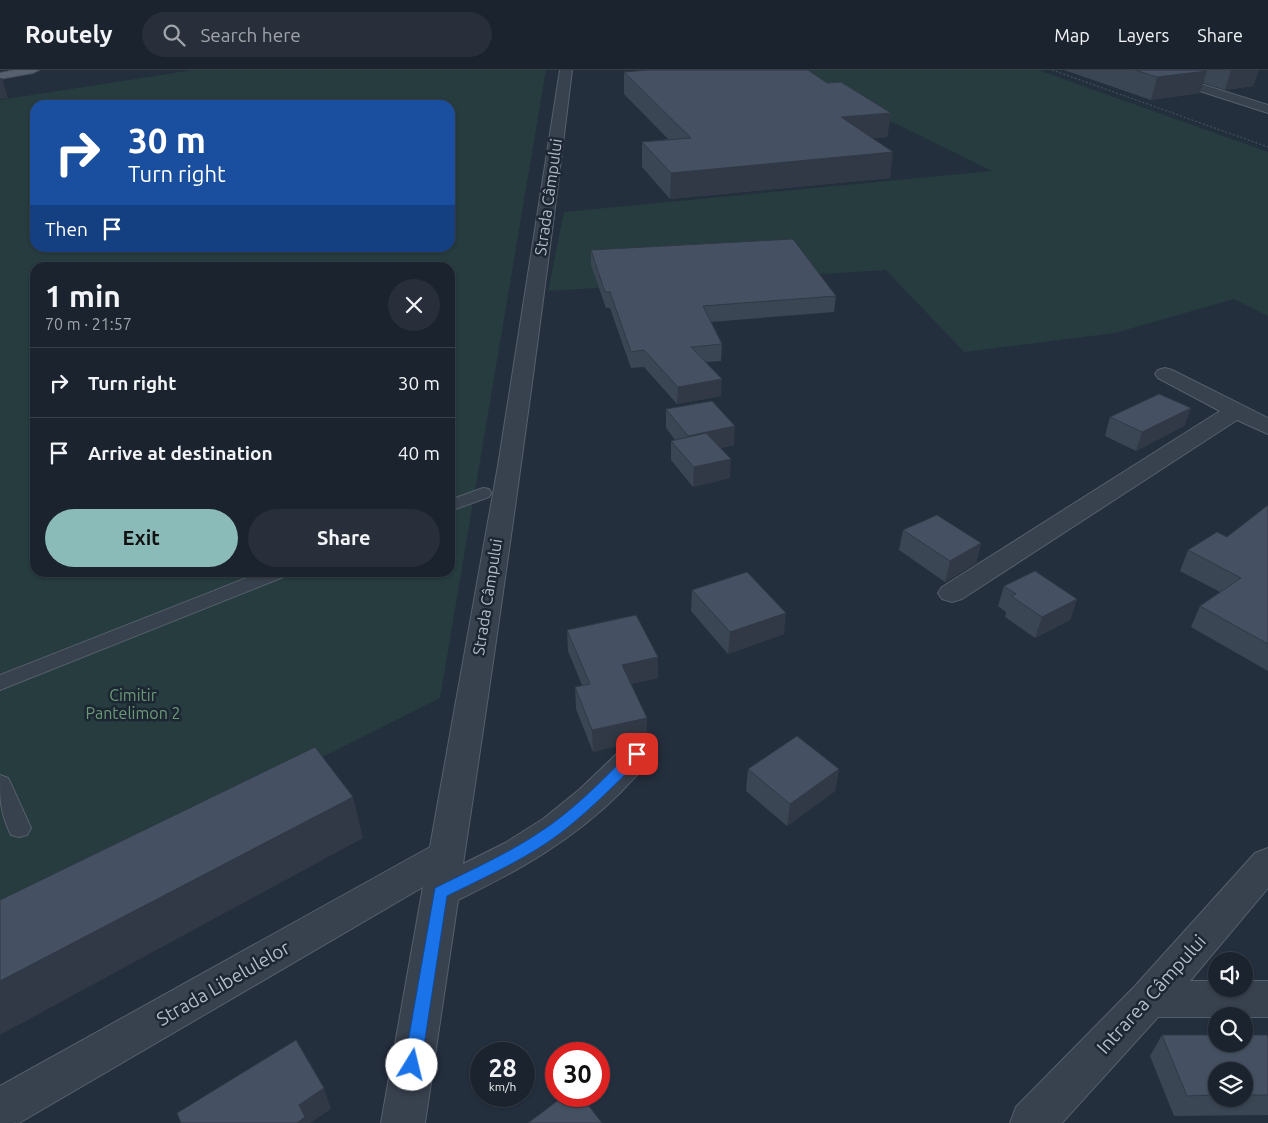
<!DOCTYPE html>
<html lang="en">
<head>
<meta charset="utf-8">
<style>
	:root { --surface:#1b232e; --page:#282f3a; --text:#f1f3f6; --muted:#a0a4aa; --line:#39404a; --accent:#8bbbb9 }
	body { margin:0; font-family:Ubuntu,sans-serif; background:var(--page); color:var(--text); height:100vh; display:flex; flex-direction:column; font-size:19px; white-space:nowrap }
	* { box-sizing:border-box; margin:0 }
	p { font-size:16px; color:var(--muted) }
	.icon { flex:none; width:28px; height:28px; fill:none; stroke:currentColor; stroke-width:2; stroke-linecap:round; stroke-linejoin:round }
	.map { position:relative; flex:1; overflow:hidden }
	.details { position:absolute; left:30px; top:192px; width:425px; height:315px; display:flex; flex-direction:column; background:var(--surface); border-radius:15px; box-shadow:0 1px 4px #0004,0 0 0 1px var(--line) }
	.details>* { flex:none }
	.guide { position:absolute; left:30px; top:30px; width:425px; height:152px; border-radius:15px; box-shadow:0 1px 4px #0004,0 0 0 1px var(--line); background:#1a4fa0; color:#fff; overflow:hidden }
	.fabs { position:absolute; left:1208px; top:882px; display:grid; gap:10px }
	.fabs a { display:grid; place-items:center; width:45px; height:45px; border-radius:50%; background:var(--surface); box-shadow:0 1px 4px #0004,0 0 0 1px var(--line); font-size:25px }
	.speed { position:absolute; left:470px; top:972px; display:flex; gap:10px; font-size:25px; font-weight:700; text-align:center }
	.speed>* { display:grid; place-content:center; width:65px; height:65px; border-radius:50%; background:var(--surface); box-shadow:0 1px 4px #0004,0 0 0 1px var(--line); line-height:1 }
	.speed small { font-size:12px; font-weight:400 }
	.speed .limit { border:8px solid #d22; background:#fff; color:#111 }
	.pin { position:absolute; display:grid; place-items:center; width:42px; height:42px; color:#fff; margin:-21px; border-radius:10px; box-shadow:0 2px 8px #0006 }
	.me { position:absolute; width:55px; margin:-28px; rotate:9deg; stroke-linejoin:round; filter:drop-shadow(0 0 4px #0008) }
	.turn { display:flex; align-items:center; gap:18px; height:105px; padding:0 15px; font-size:22px }
	.turn .icon { width:65px; height:65px; stroke-width:2.5 }
	.turn b { display:block; font-size:35px; line-height:42px }
	.then { display:flex; align-items:center; height:48px; padding:0 15px; background:#0003; gap:10px; font-size:19px }
	.round { display:grid; place-items:center; flex:none; width:52px; height:52px; border-radius:26px; background:var(--page) }
	.overview { display:flex; align-items:center; justify-content:space-between; height:85px; padding:0 15px }
	h1 { font-size:30px; font-weight:600; line-height:38px }
	.action { display:flex; gap:10px; margin-top:auto; padding:10px 15px }
	.action a { flex:1; height:58px; border-radius:30px; background:var(--accent); color:#111; font-size:20px; font-weight:600; line-height:58px; text-align:center }
	.action a+a { background:var(--page); color:var(--text) }
	ul { padding:0; list-style:none }
	li { display:flex; align-items:center; gap:15px; height:70px; padding:0 15px; border-top:1px solid var(--line) }
	li div { flex:1 }
	li b { display:block; font-size:19px }
	li em { font-style:normal }
	header { display:flex; align-items:center; gap:30px; box-sizing:border-box; height:70px; padding:0 25px; background:var(--surface); border-bottom:1px solid var(--line) }
	header strong { font-size:24px }
	nav { display:flex; gap:28px; margin-inline-start:auto; font-size:18px }
	.search { width:350px; height:45px; background:var(--page); display:flex; align-items:center; gap:12px; box-sizing:border-box; padding:0 18px; border-radius:28px; color:var(--muted); font-size:19px }
	.map>svg:first-child { display:block }
	.green { fill:#263c3f; fill-rule:evenodd }
	.lines { fill:none; stroke-linecap:round; stroke-linejoin:round }
	.lane-casing { stroke:#565f6c; stroke-width:2 }
	.street-casing { stroke:#565f6c; stroke-width:2 }
	.primary-casing { stroke:#414a57; stroke-width:2 }
	.path { stroke:#44595c; stroke-width:1; stroke-dasharray:2 2; stroke-linecap:butt }
	.lane { fill:#38414e; fill-rule:evenodd }
	.street { fill:#38414e; fill-rule:evenodd }
	.primary { fill:#56606e; fill-rule:evenodd }
	.wall { fill:#3b4654; fill-rule:evenodd }
	.shaded-wall { fill:#303945 }
	.building { fill:#455162; stroke:#303945 }
	.route { fill:#1a73e8; stroke:#114b97 }
	.labels { text-anchor:middle; stroke-width:5; stroke-linejoin:round; paint-order:stroke }
	.street-label { font-size:16px; fill:#b4bcc9; stroke:#1d2633 }
	.park-label { font-size:16px; fill:#6b9a76; stroke:#1d2633 }
	.near-street-label { font-size:19px; fill:#b4bcc9; stroke:#1d2633 }
</style>
</head>
<body>
<header>
<strong>Routely</strong>
<div class="search"><svg class="icon" aria-label="search" viewBox="0 0 24 24"><circle cx="10" cy="10" r="6"/><path d="M15 15l6 6"/></svg>Search here</div>
<nav><a>Map</a><a>Layers</a><a>Share</a></nav>
</header>
<div class="map">
<svg width="1268" height="1053" viewBox="0 0 1268 1053">
	<rect width="100%" height="100%" fill="#242f3e"/>
	<!-- green -->
	<g class="green">
		<path d="M193 0H546L440 628 0 849V30ZM35 35H450V178H35ZM35 198H450V502H35Z"/>
		<polygon points="786,0 1038,0 1268,82 1268,246 1234,229 1115,263 964,282 886,200 548,221 564,142 992,101"/>
	</g>
	<g class="lines">
		<!-- lane casing -->
		<g class="lane-casing">
			<g id="lane">
				<polygon points="483,418 489,419 491,423 489,427 450,441 450,430"/>
				<polygon points="262,502 289,502 286,506 0,620 0,605"/>
				<path d="M0 705 8 708 11 714 31 758 27 765 19 767 11 765C0 742 0 730 0 705Z"/>
			</g>
		</g>
		<!-- street casing -->
		<g class="street-casing">
			<g id="street">
				<path d="M560 0H572C540 265 503 530 463 794L505 773 543 749 580 719 626 675 637 672 648 675 653 684C645 698 632 710 621 722 573 770 518 801 458 830L425 1053H381L423 817 19 1053H0V1016L430 777 498 396Z"/>
				<polygon points="1139,0 1156,0 1268,35 1268,43 1141,2"/>
				<polygon points="1165,298 1172,300 1268,348 1268,364 1237,350 962,529 952,532 942,529 938,523 942,517 1220,341 1158,308 1155,304 1158,300"/>
				<polygon points="1268,778 1268,818 1190,911 1216,911 1216,919 1244,919 1244,911 1268,911 1268,947 1158,947 1062,1053 1010,1053 1016,1037 1135,916 1255,783"/>
			</g>
		</g>
		<!-- primary casing -->
		<g class="primary-casing">
			<polygon id="primary" points="15,0 39,0 33,3 0,9 0,3"/>
		</g>
		<!-- path -->
		<polyline class="path" points="1052,0 1268,77"/>
		<!-- lane -->
		<use href="#lane" class="lane"/>
		<!-- street -->
		<use href="#street" class="street"/>
		<!-- primary -->
		<use href="#primary" class="primary"/>
	</g>
	<!-- wall -->
	<g class="wall">
		<polygon points="1064,0 1259,0 1253,16 1225,20 1203,13 1200,23 1151,30"/>
		<polygon points="624,2 827,13 891,43 887,67 873,68 890,108 670,129 642,97 642,72 668,69 624,24"/>
		<polygon points="591,180 836,226 834,242 710,252 722,274 721,291 706,292 721,326 677,334 644,297 631,298 610,238 606,238 591,195"/>
		<polygon points="1191,338 1184,356 1136,381 1105,366 1110,347"/>
		<polygon points="666,339 734,375 721,378 730,408 693,417 671,390 671,371 675,370 666,358"/>
		<polygon points="1268,435 1268,601 1191,557 1200,536 1220,522 1180,501 1188,480 1227,467"/>
		<polygon points="903,460 981,473 976,493 945,512 899,480"/>
		<polygon points="1004,516 1077,529 1070,550 1035,568 1005,547 1006,542 998,536"/>
		<polygon points="692,520 784,564 728,584 691,541"/>
		<polygon points="567,560 658,587 658,608 631,614 647,648 646,669 593,682 576,639 575,617 582,615 568,581"/>
		<polygon points="748,699 839,699 835,721 787,756 746,721"/>
		<path d="M1162 965 1268 968V1045L1174 1046 1150 986ZM1216 1001H1244V1029H1216Z"/>
	</g>
	<!-- shaded-wall -->
	<g class="shaded-wall">
		<polygon points="1231,0 1259,0 1253,16 1225,20"/>
		<polygon points="1207,1 1200,23 1151,30 1157,7"/>
		<polygon points="0,8 2,8 8,28 0,29"/>
		<polygon points="891,43 887,67 838,71 841,47"/>
		<polygon points="893,82 890,108 670,129 671,103"/>
		<polygon points="722,309 721,326 677,334 678,317"/>
		<polygon points="1191,338 1184,356 1136,381 1142,362"/>
		<polygon points="735,356 734,375 687,385 688,366"/>
		<polygon points="731,389 730,408 693,417 694,397"/>
		<polygon points="981,473 976,493 945,512 950,491"/>
		<polygon points="1077,529 1070,550 1035,568 1042,547"/>
		<polygon points="786,543 784,564 728,584 730,562"/>
		<polygon points="658,587 658,608 622,616 622,595"/>
		<polygon points="647,648 646,669 593,682 592,660"/>
		<polygon points="839,699 835,721 787,756 790,734"/>
		<polygon points="353,727 363,768 0,965 0,911"/>
		<polygon points="324,1018 331,1039 310,1053 297,1053 299,1035"/>
	</g>
	<!-- building -->
	<g class="building">
		<polygon points="648,0 808,0 827,13 841,12 891,43 841,47 893,82 671,103 642,72 691,68 624,2"/>
		<polygon points="1135,0 1204,0 1207,1 1157,7"/>
		<polygon points="793,169 836,226 703,236 722,274 691,277 722,309 678,317 644,280 631,282 610,222 605,222 591,180"/>
		<polygon points="1159,324 1191,338 1142,362 1110,347"/>
		<polygon points="712,331 735,356 688,366 666,339"/>
		<polygon points="706,363 731,389 694,397 671,371"/>
		<polygon points="1268,435 1268,574 1200,536 1241,508 1188,480 1217,462 1227,467"/>
		<polygon points="937,445 981,473 950,491 903,460"/>
		<polygon points="1035,501 1077,529 1042,547 1011,526 1016,524 1004,516"/>
		<polygon points="747,502 786,543 730,562 692,520"/>
		<polygon points="636,545 658,587 622,595 647,648 592,660 575,617 590,614 567,560"/>
		<polygon points="797,666 839,699 790,734 748,699"/>
		<polygon points="315,677 353,727 0,911 0,830"/>
		<polygon points="1162,965 1216,965 1216,974 1244,974 1244,965 1267,965 1268,968 1268,1025 1244,1025 1244,1001 1216,1001 1216,1025 1187,1026"/>
		<polygon points="296,970 324,1018 299,1035 305,1047 297,1053 181,1053 177,1043"/>
		<polygon points="564,1026 581,1026 602,1053 528,1053"/>
		<polygon points="16,1050 17,1053 11,1053"/>
	</g>
	<!-- route -->
	<path class="route" d="M637 679 642 680 644 684 642 688C612 717 583 748 548 772 517 793 481 809 447 826L421 995 418 1001 412 1004 406 1001 404 995 435 818C469 801 505 785 537 764 572 742 603 710 632 680Z"/>
	<g class="labels">
		<!-- street labels -->
		<g class="street-label">
			<text transform="translate(548 127) rotate(-82)" y="6">Strada Câmpului</text>
			<text transform="translate(487 527) rotate(-81)" y="6">Strada Câmpului</text>
		</g>
		<!-- park labels -->
		<g class="park-label">
			<text x="133" y="631">Cimitir<tspan x="133" dy="18">Pantelimon 2</tspan></text>
		</g>
		<!-- near-street labels -->
		<g class="near-street-label">
			<text transform="translate(223 913) rotate(-30)" y="7">Strada Libelulelor</text>
			<text transform="translate(1151 924) rotate(-48)" y="7">Intrarea Câmpului</text>
		</g>
	</g>
</svg>
<div class="fabs">
<a><svg class="icon" aria-label="sound" viewBox="0 0 24 24"><path d="M4 9h4l5-4v14l-5-4H4zM17 9q2 3 0 6"/></svg></a>
<a><svg class="icon" aria-label="search" viewBox="0 0 24 24"><circle cx="10" cy="10" r="6"/><path d="M15 15l6 6"/></svg></a>
<a><svg class="icon" aria-label="layers" viewBox="0 0 24 24"><path d="M12 4l9 5-9 5-9-5zM3 14l9 5 9-5"/></svg></a>
</div>
<div class="speed"><div>28<small>km/h</small></div><div class="limit">30</div></div>
<div class="pin" style="left:637px;top:684px;background:#d93025"><svg class="icon" aria-label="arrive" viewBox="0 0 24 24"><path d="M6 21V4h12l-3 4 3 4H6"/></svg></div>
<svg class="me" style="left:412px;top:995px" viewBox="-20 -20 40 40"><circle r="19" fill="#fff"/><path d="M0-13L10 11 0 6-10 11z" fill="#1a73e8"/></svg>
<div class="guide">
<div class="turn"><svg class="icon" aria-label="right" viewBox="0 0 24 24"><path d="M7 20v-9h11M14 6l5 5-5 5"/></svg><div><b>30 m</b>Turn right</div></div>
<div class="then">Then<svg class="icon" aria-label="arrive" viewBox="0 0 24 24"><path d="M6 21V4h12l-3 4 3 4H6"/></svg></div>
</div>
<section class="details">
<div class="overview"><div><h1>1 min</h1><p>70 m · 21:57</p></div><a class="round"><svg class="icon" aria-label="close" viewBox="0 0 24 24"><path d="M6 6l12 12M18 6L6 18"/></svg></a></div>
<ul>
<li><svg class="icon" aria-label="right" viewBox="0 0 24 24"><path d="M7 20v-9h11M14 6l5 5-5 5"/></svg><div><b>Turn right</b></div><em>30 m</em></li>
<li><svg class="icon" aria-label="arrive" viewBox="0 0 24 24"><path d="M6 21V4h12l-3 4 3 4H6"/></svg><div><b>Arrive at destination</b></div><em>40 m</em></li>
</ul>
<div class="action"><a>Exit</a><a>Share</a></div>
</section>
</div>
</body>
</html>
